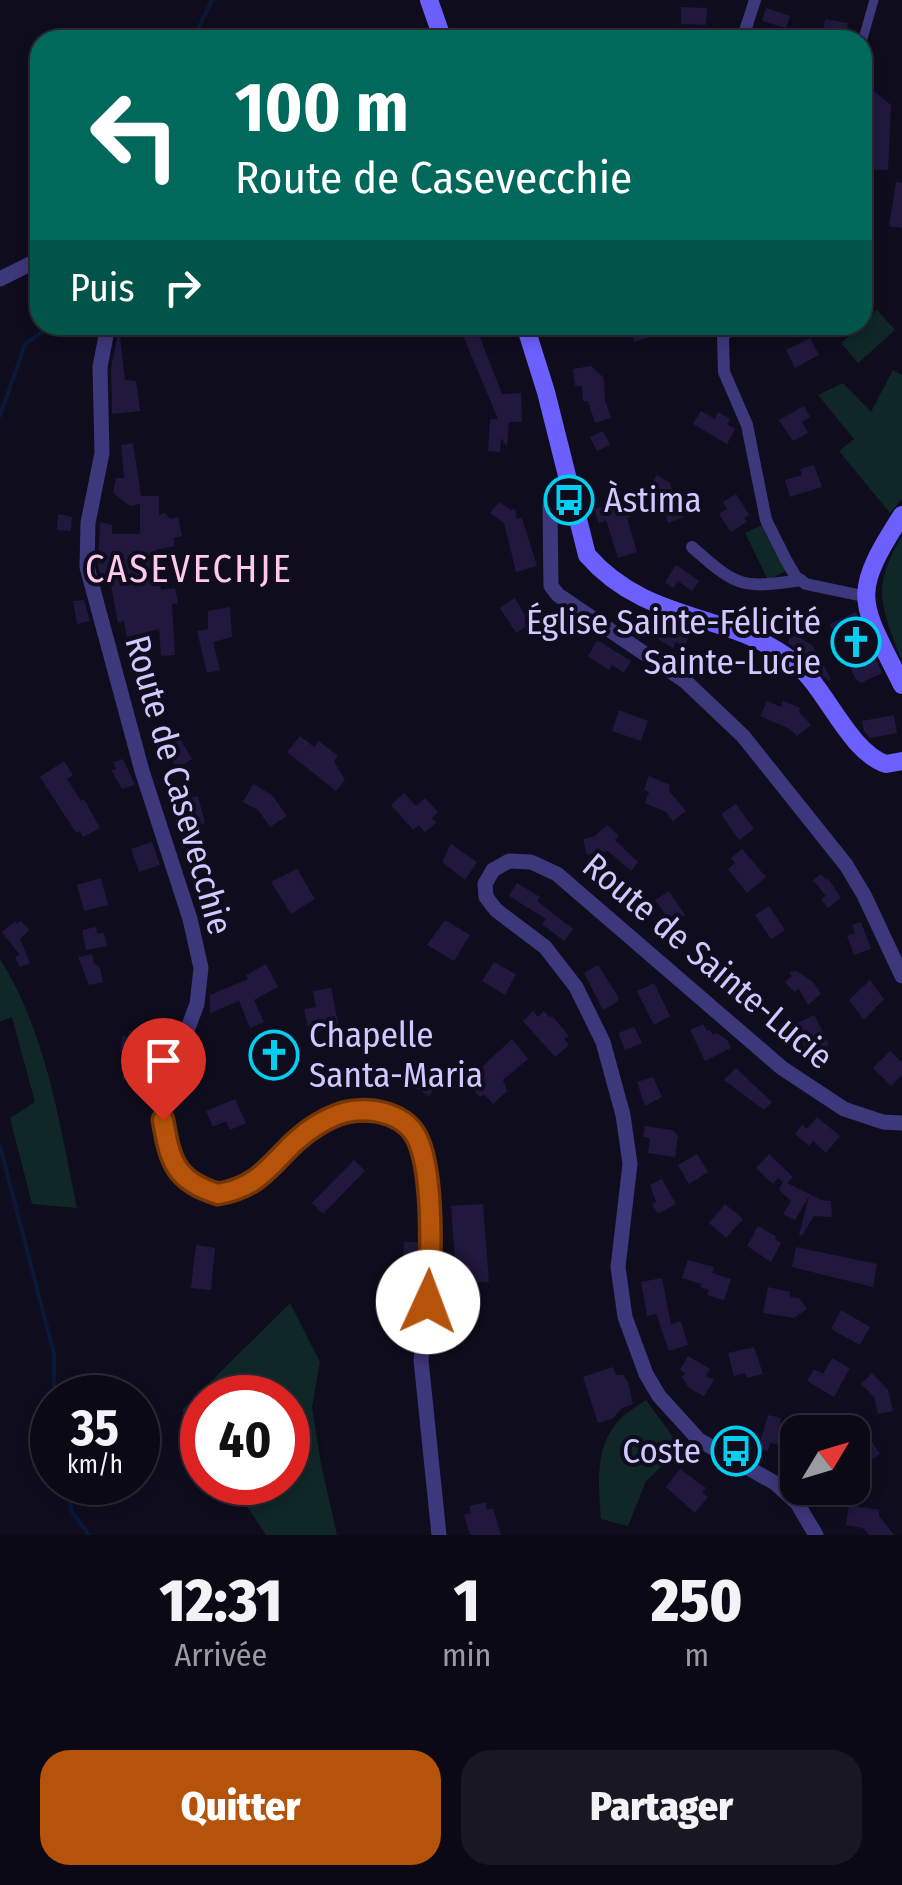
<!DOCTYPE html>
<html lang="fr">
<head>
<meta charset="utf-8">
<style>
	:root { --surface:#0b0916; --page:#191723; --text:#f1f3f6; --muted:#9a9aa1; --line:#2b2a35; --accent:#b45309 }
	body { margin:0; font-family:"Fira Sans Condensed",sans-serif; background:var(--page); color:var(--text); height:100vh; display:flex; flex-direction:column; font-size:38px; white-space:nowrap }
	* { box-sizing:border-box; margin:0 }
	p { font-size:32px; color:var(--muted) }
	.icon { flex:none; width:55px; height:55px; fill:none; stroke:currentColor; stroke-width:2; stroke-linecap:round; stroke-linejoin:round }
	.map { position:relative; height:1535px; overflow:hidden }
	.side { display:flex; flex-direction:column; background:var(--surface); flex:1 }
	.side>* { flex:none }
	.guide { position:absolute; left:30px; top:30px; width:842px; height:305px; border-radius:30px; box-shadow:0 5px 15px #0003,0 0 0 2px var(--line); background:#00695c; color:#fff; overflow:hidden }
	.needle { width:65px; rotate:52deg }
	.fabs { position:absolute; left:780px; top:1415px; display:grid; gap:20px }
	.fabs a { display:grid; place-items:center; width:90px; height:90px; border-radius:20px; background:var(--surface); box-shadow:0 5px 15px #0003,0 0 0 2px var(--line); font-size:50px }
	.speed { position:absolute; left:30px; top:1375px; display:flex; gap:20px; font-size:50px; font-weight:700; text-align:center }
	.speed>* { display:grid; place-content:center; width:130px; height:130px; border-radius:50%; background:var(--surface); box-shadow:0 5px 15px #0003,0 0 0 2px var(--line); line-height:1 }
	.speed small { font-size:25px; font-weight:400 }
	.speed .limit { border:15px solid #d22; background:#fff; color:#111 }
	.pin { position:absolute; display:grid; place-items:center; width:85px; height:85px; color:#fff; margin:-102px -42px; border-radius:50% 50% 50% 0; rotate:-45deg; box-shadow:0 0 10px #0007 }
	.pin .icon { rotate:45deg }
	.me { position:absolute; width:110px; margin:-55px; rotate:2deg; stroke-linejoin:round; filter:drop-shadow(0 0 8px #0008) }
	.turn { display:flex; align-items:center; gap:35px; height:210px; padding:0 40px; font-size:45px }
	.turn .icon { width:130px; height:130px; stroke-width:2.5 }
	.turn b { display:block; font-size:70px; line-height:85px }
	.then { display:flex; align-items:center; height:95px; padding:0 40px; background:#0003; gap:20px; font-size:38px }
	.eta { display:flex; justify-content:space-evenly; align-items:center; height:170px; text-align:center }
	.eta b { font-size:60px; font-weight:800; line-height:70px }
	.primary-button { display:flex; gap:20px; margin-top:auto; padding:20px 40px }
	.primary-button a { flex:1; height:115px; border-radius:30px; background:var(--accent); color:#fff; font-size:40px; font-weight:800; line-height:115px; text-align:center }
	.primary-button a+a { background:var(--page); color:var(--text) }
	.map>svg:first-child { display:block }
	.green { fill:#0f2727 }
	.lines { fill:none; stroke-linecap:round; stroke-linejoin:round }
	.stream { stroke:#091839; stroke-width:4 }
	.building { fill:#21183e }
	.pedestrian { stroke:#3d377c; stroke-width:9 }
	.minor { stroke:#3d377c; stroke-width:12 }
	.tertiary { stroke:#3d377c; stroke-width:15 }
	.secondary { stroke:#6b60fe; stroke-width:18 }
	.route-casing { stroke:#753606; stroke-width:25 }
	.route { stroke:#b45309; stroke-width:18 }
	.labels { text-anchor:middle; stroke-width:8; stroke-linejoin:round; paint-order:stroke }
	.poi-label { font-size:35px; fill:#d1c8ff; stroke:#0f0c1d; text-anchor:start }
	.street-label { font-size:35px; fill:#d1c8ff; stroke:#0f0c1d }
	.neighbourhood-label { font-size:38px; letter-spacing:2.5px; fill:#ffcae9; stroke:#0f0c1d }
</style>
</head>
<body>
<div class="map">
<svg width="902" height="1535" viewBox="0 0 902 1535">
	<rect width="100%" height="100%" fill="#0f0c1d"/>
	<!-- green -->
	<g class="green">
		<polygon points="877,310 895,330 858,363 841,343"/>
		<polygon points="893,370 902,375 902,499 890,513 839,451 854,439 818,395 843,383 871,412"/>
		<polygon points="764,524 788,570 768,580 745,533"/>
		<path d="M902 536V661C882 607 870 589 902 536Z"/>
		<path d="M0 959C47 1034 59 1122 77 1208L32 1204 10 1118 35 1102 12 1017 0 1022Z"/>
		<polygon points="290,1303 320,1362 312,1407 321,1464 337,1535 266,1535 232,1483 288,1482 288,1398 202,1398 202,1440 182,1410"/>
		<path d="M646 1400 681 1448 646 1481 628 1526 601 1519C599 1488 594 1452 615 1425 622 1415 636 1407 646 1400Z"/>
	</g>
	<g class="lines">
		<!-- stream -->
		<g class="stream">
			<polyline points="193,40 212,0"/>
			<polyline points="0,416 25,344 52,325"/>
			<polyline points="0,1146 54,1354 54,1398"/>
			<polyline points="65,1482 72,1512 89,1535"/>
		</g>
	</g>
	<!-- building -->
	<g class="building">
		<polygon points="681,7 707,8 706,25 681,24"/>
		<polygon points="766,8 790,16 786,28 762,21"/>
		<polygon points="825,19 848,23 845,40 822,40"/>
		<polygon points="870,88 891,105 888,170 862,169 862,98"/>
		<polygon points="896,182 902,183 902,228 889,226"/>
		<polygon points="477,325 484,325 488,334 480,337 502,394 521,393 522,422 509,422 507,446 501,438 500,452 488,451 490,419 498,419 461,331"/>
		<polygon points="628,325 647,325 651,337 634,342"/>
		<polygon points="119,328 125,380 136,381 140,411 112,414 111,368"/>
		<polygon points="810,338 819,355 795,368 786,350"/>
		<polygon points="591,366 604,378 605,401 611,418 595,423 588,401 583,401 582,386 575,386 573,369"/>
		<polygon points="804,406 810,417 802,422 808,433 793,441 779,420"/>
		<polygon points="701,411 715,419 718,412 730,419 727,424 735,429 727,444 693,424"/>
		<polygon points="603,431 610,445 597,451 590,437"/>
		<polygon points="133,443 141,496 159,496 159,515 165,513 170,519 178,517 182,536 173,538 175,546 156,550 161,590 175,588 178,603 172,604 175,655 161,656 159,629 127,637 124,621 118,623 109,575 101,576 98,566 100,522 112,525 112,534 140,534 140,504 130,506 113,493 116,478 124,478 121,445"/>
		<polygon points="814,465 822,487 790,497 785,480 802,475 800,469"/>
		<polygon points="657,475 670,483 674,496 685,493 689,506 681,509 684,517 668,523 661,501 646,492"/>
		<polygon points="736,494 749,515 744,518 747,522 731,532 719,514 727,509 723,502"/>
		<polygon points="625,500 631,516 627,518 637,552 618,558 606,520 599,523 594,509"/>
		<polygon points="499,502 511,510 515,509 517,519 522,518 537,566 516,572 504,523 490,513"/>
		<polygon points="58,514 72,517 71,531 57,530"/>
		<polygon points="676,565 699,581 692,591 678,581 673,588 665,582"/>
		<polygon points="515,598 530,624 516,633 500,608"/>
		<polygon points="84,600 90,621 77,624 73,601"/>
		<polygon points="230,607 232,637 213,642 220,670 207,673 197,631 208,629 208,611"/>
		<polygon points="856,612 882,673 861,683 855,678 830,624"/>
		<polygon points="664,620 690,632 685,647 676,642 673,648 656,638"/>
		<polygon points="790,632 812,645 831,679 828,681 804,654 788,643"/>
		<polygon points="597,640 631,661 624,673 612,665 609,670 588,656"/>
		<polygon points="767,701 781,707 783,701 800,708 799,712 811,725 797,736 790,729 760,716"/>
		<polygon points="619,710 648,721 641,741 612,731"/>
		<polygon points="894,715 897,733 870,738 864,731 862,721"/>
		<polygon points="178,736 192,759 177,768 163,746"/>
		<polygon points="300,736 314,747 319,741 338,756 334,761 345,780 336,791 287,752"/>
		<polygon points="123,759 135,785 122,789 111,770 116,769 113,762"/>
		<polygon points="64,761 73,775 67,779 81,801 84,799 100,828 83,837 80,831 76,833 40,777"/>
		<polygon points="649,776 670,785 669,791 686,811 673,821 666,812 645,803 649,792 644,790"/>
		<polygon points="253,784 272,795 287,816 270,827 258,810 243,802"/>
		<polygon points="404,793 416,806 425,798 438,812 432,818 436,823 425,832 419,825 413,830 391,805"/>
		<polygon points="198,796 205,823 190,827 182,800"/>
		<polygon points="736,804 754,829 739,840 721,814"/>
		<polygon points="607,825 619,836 615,840 638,862 631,871 608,851 587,855 583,839 595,836"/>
		<polygon points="152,842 160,865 139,872 131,849"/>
		<polygon points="451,844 477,862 465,880 442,862"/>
		<polygon points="742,849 766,877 747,893 728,869 735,863 731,858"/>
		<polygon points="297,869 315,899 291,914 271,882"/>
		<polygon points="821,874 826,880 828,878 841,898 828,908 821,899 826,896 813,880"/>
		<polygon points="101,878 108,905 84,911 77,885"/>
		<polygon points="517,883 540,897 537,901 573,929 564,941 542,924 546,919 509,896"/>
		<polygon points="669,891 685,915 672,924 655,900"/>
		<polygon points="769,906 785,930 771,939 755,915"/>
		<polygon points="445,920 470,935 454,961 427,945"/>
		<polygon points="15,921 17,924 21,921 29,930 20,939 30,963 20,967 15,957 20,955 2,932"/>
		<polygon points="861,922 871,949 854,955 847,936 855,933 852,925"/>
		<polygon points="96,927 97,934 104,933 107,946 86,950 82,930"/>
		<polygon points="92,954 94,963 100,968 103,982 89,985 78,957"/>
		<polygon points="494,962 516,974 505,995 482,981"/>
		<polygon points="266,964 278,987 254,1000 264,1022 250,1028 239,1001 210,1013 210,995 248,979 246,975"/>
		<polygon points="598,965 619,998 617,1002 603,1010 584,973"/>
		<polygon points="797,971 813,982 821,994 808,1005 799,989 794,992 785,982 792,976 789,972"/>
		<polygon points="870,980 884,999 864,1020 849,1000"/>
		<polygon points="654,983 670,1016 654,1025 637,991"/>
		<polygon points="331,988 339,1027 309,1033 304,1009 316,1007 313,991"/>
		<polygon points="533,1011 538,1017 544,1011 550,1018 552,1016 569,1036 564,1039 569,1045 555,1057 523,1021"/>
		<polygon points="814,1015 829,1045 809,1055 801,1039 792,1043 785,1029"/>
		<polygon points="703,1024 707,1031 710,1030 713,1035 717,1033 727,1040 731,1048 705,1061 690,1030"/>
		<polygon points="634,1027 642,1043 625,1050 618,1033"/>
		<polygon points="129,1031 145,1033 139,1069 149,1071 147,1084 122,1079 126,1052 120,1051 123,1036 128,1037"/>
		<polygon points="262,1034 280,1038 285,1068 268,1070"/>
		<polygon points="512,1039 528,1059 503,1080 507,1091 493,1104 484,1094 480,1097 466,1082"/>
		<polygon points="890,1051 902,1063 902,1075 891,1086 873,1068"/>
		<polygon points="413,1059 442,1076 429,1096 401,1079"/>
		<polygon points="736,1068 772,1102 764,1110 724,1080"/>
		<polygon points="653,1077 662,1097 645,1106 637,1082"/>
		<polygon points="235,1099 246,1123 230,1130 226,1121 213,1127 206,1111"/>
		<polygon points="817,1117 840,1136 826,1153 813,1141 809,1146 795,1134 802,1125 807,1129"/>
		<polygon points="645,1126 672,1130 678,1136 675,1157 648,1153 650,1138 643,1137"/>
		<polygon points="697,1154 708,1172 689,1184 678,1165"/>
		<polygon points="769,1154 793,1177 787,1183 821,1200 831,1201 832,1217 814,1216 802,1236 799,1235 809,1196 795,1220 783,1214 791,1201 779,1190 783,1182 778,1178 773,1184 756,1168"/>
		<polygon points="354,1160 365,1171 323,1214 312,1203"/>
		<polygon points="662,1179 676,1204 658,1214 652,1204 656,1202 650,1185"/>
		<polygon points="483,1204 489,1282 457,1284 451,1206"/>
		<polygon points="725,1204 743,1219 726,1238 709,1223"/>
		<polygon points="758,1226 776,1236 775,1239 781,1243 771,1262 747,1246"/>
		<polygon points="404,1242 418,1242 417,1293 402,1292"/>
		<polygon points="196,1245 215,1248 211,1290 191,1288"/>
		<polygon points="796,1247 877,1264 873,1287 792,1267"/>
		<polygon points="688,1260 714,1267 712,1273 731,1279 724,1300 707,1295 709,1290 700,1287 701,1284 682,1278"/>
		<polygon points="662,1278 671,1324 681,1321 688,1345 669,1351 656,1314 647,1316 641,1282"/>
		<polygon points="768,1287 790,1292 790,1297 799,1298 807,1309 794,1318 763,1313"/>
		<polygon points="841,1310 870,1327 860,1345 831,1329"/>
		<polygon points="754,1347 763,1374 747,1378 745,1373 734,1376 728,1353"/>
		<polygon points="688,1356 710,1369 706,1376 714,1380 704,1396 689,1388 682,1377 685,1373 680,1370"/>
		<polygon points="832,1358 850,1368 834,1397 807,1381 814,1369 823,1374"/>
		<polygon points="613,1367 616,1375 623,1375 628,1382 633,1404 622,1408 613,1418 598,1423 583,1377"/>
		<polygon points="872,1373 888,1390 893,1411 878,1414 874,1397 861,1384"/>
		<polygon points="768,1415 781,1418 780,1423 794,1426 790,1442 785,1441 784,1446 770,1443 768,1451 758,1449"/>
		<polygon points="862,1427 880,1454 858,1468 852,1459 852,1433"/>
		<polygon points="680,1469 706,1488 702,1493 708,1497 695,1513 666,1487"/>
		<polygon points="486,1502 487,1510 493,1508 501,1535 470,1535 464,1515 471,1513 469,1506"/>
		<polygon points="849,1505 879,1510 879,1516 894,1535 869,1535 863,1528 846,1525"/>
	</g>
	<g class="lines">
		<!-- pedestrian -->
		<polyline class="pedestrian" points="862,42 874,0"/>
		<!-- minor -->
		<g class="minor">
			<polyline points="742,40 755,0"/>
			<polyline points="730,325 723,338 724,372 747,425 766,520 786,560 796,577 806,584 863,596"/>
			<path d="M692 547C737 587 741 589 801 580"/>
		</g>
		<!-- tertiary -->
		<g class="tertiary">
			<polyline points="0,279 40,259"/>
			<polyline points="108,325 100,367 102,453 88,523 87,567 142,771 190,919 201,968 197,1004 164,1092 163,1120 170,1159 187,1181 219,1194 255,1183 290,1144 343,1111 365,1110 393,1114 417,1139 426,1175 431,1271 421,1360 439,1535"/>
			<polyline points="568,481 554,492 550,507 551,586 558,595 685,681 743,736 846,865 864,895 902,976"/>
			<polyline points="816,1535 797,1503 775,1483 699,1440 659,1396 646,1374 625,1317 618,1267 630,1164 623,1115 603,1042 576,987 545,947 496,910 486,897 485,884 493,870 509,861 531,862 557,874 782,1068 844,1109 883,1122 902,1123"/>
		</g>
		<!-- secondary -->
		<g class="secondary">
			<polyline points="429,0 443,40"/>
			<path d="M525 325 546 392 587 555C648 625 731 611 795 663 826 688 849 752 886 764L902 761"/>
			<path d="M902 515C849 597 860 600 902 685"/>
		</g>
	</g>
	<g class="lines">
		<!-- route casing -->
		<g class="route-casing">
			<path id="route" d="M163 1120C170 1161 175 1181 218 1194 269 1186 276 1150 317 1125 337 1113 352 1108 375 1111 393 1114 410 1122 418 1140 434 1176 431 1262 428 1302"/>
		</g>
		<!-- route -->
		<use href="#route" class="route"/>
	</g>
	<!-- icons -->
	<defs>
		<g id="bus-ring" transform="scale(2.5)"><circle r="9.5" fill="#0f0c1d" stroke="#02cef0" stroke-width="1.5"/><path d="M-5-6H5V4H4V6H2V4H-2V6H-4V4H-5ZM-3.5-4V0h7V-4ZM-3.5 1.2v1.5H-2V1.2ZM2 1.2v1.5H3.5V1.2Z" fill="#02cef0"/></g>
		<g id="church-ring" transform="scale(2.5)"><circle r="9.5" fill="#0f0c1d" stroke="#02cef0" stroke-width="1.5"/><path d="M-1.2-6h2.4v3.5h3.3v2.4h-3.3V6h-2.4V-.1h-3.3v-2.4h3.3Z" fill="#02cef0"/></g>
	</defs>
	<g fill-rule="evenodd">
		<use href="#bus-ring" x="569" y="500"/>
		<use href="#church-ring" x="856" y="642"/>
		<use href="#church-ring" x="274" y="1055"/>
		<use href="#bus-ring" x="736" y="1451"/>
	</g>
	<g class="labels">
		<!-- poi labels -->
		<g class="poi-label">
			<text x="604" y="512">Àstima</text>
			<text x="821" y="634" text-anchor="end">Église Sainte-Félicité<tspan x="821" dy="40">Sainte-Lucie</tspan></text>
			<text x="309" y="1047">Chapelle<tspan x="309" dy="40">Santa-Maria</tspan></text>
			<text x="701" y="1463" text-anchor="end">Coste</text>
		</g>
		<!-- street labels -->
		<g class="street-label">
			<text transform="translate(179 785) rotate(74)" y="12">Route de Casevecchie</text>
			<text transform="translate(708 961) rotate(40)" y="12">Route de Sainte-Lucie</text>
		</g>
		<!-- neighbourhood labels -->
		<g class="neighbourhood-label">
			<text x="189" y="582">CASEVECHJE</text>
		</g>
	</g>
</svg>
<div class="fabs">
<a><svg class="needle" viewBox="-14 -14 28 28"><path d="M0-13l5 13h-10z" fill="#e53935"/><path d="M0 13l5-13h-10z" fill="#9a9aa1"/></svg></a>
</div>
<div class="speed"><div>35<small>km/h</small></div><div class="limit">40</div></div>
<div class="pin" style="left:163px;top:1120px;background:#d93025"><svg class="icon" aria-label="arrive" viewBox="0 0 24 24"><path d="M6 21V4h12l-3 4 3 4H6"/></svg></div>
<svg class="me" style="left:428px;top:1302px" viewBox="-20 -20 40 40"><circle r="19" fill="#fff"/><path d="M0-13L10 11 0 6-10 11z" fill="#b45309"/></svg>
<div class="guide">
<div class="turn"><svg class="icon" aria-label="left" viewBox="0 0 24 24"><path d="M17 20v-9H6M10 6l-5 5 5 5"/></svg><div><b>100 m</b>Route de Casevecchie</div></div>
<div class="then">Puis<svg class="icon" aria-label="right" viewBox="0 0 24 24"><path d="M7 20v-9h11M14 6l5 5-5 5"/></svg></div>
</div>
</div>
<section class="side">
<div class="eta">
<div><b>12:31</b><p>Arrivée</p></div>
<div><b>1</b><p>min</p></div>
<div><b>250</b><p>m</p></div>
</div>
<div class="primary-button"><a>Quitter</a><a>Partager</a></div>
</section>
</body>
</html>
